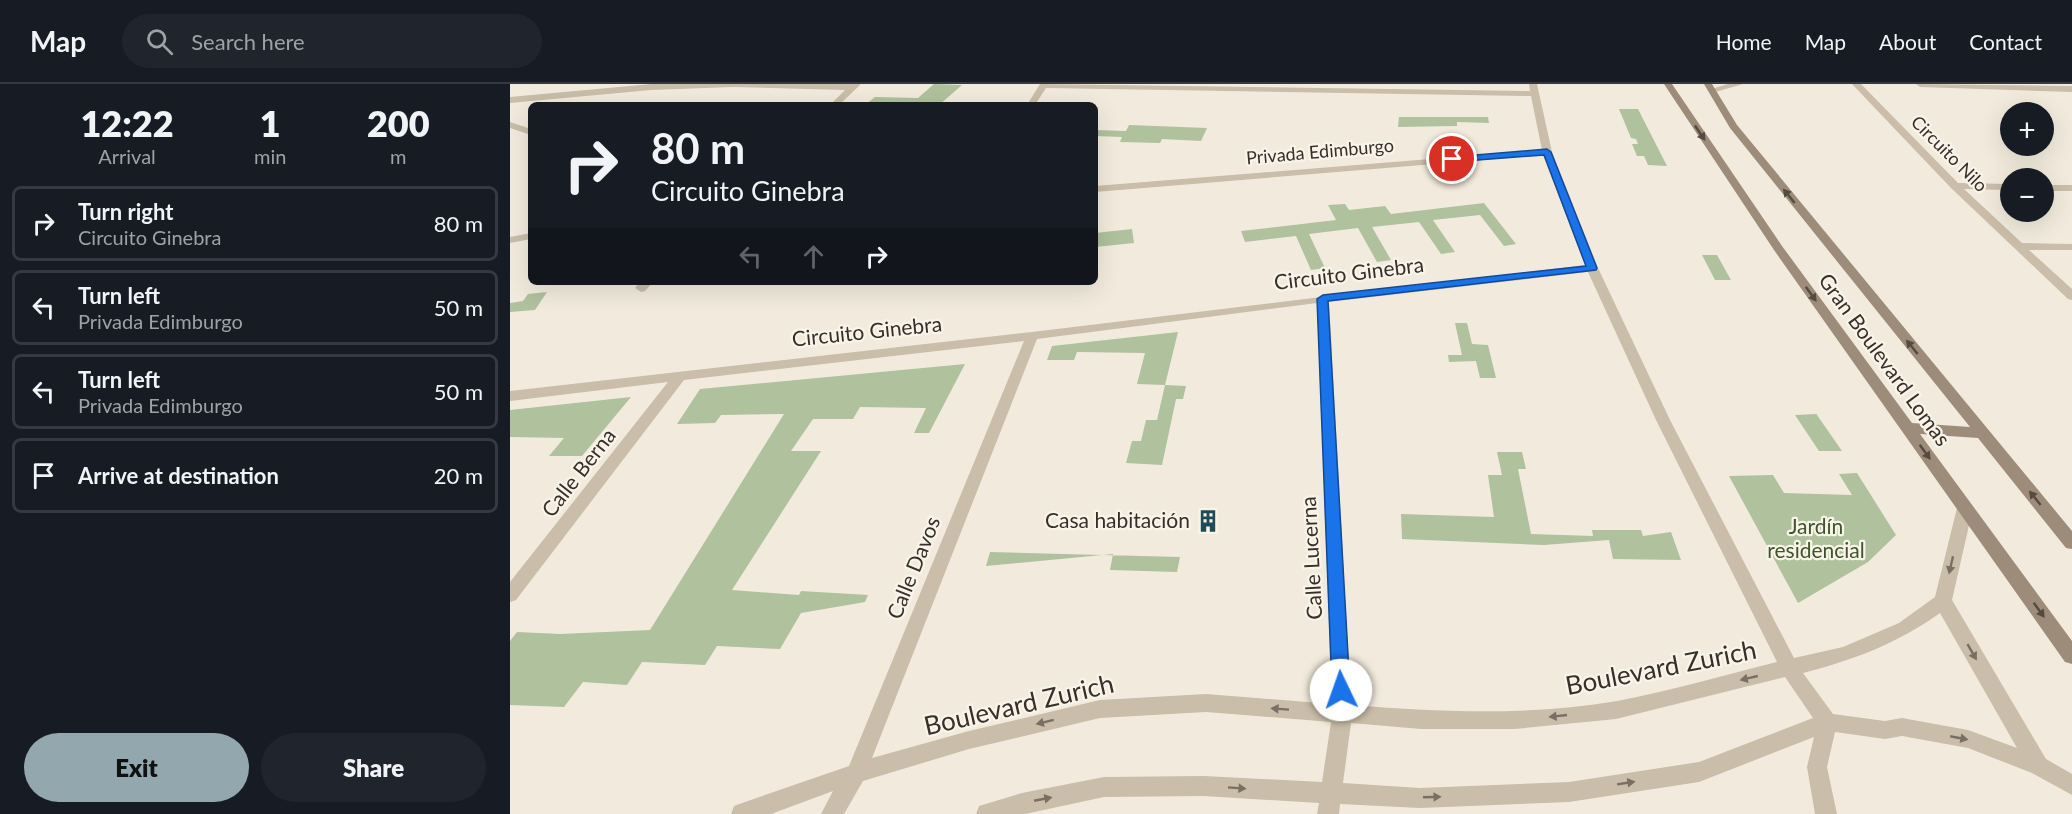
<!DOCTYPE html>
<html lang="en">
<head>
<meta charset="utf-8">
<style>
	:root { --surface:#171b24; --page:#20242c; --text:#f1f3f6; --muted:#9ea1a6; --line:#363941; --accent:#92a7ae }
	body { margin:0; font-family:Lato,sans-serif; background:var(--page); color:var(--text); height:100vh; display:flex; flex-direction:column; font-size:22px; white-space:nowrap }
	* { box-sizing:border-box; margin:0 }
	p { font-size:20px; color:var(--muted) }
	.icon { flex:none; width:33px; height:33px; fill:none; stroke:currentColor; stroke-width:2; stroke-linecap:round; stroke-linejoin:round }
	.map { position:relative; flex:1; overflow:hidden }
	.sheet { display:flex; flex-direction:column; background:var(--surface); width:510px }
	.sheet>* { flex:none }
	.hud { position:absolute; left:18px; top:18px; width:570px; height:183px; border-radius:9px; box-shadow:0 6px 24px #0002; background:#171b24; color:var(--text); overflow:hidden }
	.fabs { position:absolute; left:1490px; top:18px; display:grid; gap:12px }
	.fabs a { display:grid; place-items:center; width:54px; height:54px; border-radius:50%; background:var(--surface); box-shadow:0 6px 24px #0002; font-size:30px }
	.pin { position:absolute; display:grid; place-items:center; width:51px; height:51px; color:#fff; margin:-26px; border:3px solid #fff; border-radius:50%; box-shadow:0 2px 6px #0007 }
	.me { position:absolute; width:66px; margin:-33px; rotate:357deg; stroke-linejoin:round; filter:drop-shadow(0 0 4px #0008) }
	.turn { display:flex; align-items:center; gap:21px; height:126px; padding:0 24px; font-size:27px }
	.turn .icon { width:78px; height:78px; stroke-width:2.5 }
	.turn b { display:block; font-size:42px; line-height:51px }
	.lanes { display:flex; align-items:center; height:57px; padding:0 24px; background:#0003; justify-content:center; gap:30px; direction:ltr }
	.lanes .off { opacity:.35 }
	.eta { display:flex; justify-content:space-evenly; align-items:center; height:102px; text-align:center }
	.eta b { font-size:36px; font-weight:800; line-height:42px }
	.button { display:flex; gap:12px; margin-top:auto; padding:12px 24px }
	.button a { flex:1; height:69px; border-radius:36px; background:var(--accent); color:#111; font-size:24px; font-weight:800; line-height:69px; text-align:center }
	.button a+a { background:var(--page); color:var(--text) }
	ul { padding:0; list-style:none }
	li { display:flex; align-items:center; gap:18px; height:75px; margin:0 12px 9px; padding:0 12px; border:3px solid var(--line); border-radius:9px }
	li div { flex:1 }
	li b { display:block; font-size:22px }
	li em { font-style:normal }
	header { display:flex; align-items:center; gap:36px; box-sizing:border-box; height:84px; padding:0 30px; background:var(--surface); border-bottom:2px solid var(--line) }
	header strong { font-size:28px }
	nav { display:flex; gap:33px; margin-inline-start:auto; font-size:21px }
	.search { width:420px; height:54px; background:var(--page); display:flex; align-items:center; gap:15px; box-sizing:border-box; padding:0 21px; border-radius:33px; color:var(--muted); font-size:22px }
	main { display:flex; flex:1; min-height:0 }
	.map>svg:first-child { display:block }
	.green { fill:#afc19d }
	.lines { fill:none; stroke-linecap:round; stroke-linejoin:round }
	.minor { fill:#cabda9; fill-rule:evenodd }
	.secondary { fill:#9d8c7a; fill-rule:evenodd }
	.oneway { fill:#564b41 }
	.oneway2 { fill:#796f63 }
	.route { fill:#1a73e8; stroke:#114b97; stroke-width:1.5 }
	.labels { text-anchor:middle; stroke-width:4.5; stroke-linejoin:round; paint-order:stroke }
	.far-street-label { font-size:18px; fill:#372f29; stroke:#f9f4e9 }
	.street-label { font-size:21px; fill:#372f29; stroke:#f9f4e9 }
	.poi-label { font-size:21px; fill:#372f29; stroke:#f9f4e9; text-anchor:end }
	.park-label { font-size:21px; fill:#40552d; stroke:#f9f4e9 }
	.near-street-label { font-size:26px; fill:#372f29; stroke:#f9f4e9 }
</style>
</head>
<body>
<header>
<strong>Map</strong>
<div class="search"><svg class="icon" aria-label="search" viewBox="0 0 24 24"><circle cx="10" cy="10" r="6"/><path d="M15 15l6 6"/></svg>Search here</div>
<nav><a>Home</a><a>Map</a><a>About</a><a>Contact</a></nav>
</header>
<main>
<section class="sheet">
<div class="eta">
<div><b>12:22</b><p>Arrival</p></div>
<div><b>1</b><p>min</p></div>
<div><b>200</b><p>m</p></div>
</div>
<ul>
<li><svg class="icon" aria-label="right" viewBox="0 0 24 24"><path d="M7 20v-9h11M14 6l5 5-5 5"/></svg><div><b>Turn right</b><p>Circuito Ginebra</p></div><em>80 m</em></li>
<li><svg class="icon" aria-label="left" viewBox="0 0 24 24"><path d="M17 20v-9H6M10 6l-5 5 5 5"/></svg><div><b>Turn left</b><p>Privada Edimburgo</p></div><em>50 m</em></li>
<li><svg class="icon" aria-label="left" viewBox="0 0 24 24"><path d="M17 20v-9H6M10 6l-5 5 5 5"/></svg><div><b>Turn left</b><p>Privada Edimburgo</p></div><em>50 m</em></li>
<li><svg class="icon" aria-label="arrive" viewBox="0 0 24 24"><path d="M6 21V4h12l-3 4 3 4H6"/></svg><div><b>Arrive at destination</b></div><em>20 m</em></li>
</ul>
<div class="button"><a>Exit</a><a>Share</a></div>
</section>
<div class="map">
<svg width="1562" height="730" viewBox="0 0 1562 730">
	<rect width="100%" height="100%" fill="#f2ebdd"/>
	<!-- green -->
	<g class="green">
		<polygon points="424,0 452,1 429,21 355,21 365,13 408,14"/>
		<polygon points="1109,25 1128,25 1157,82 1138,81 1134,72 1127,72 1122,60 1128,60 1126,55 1121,54"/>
		<polygon points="889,33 978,33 979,39 947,38 947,42 888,43"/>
		<polygon points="619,41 697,44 691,57 652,55 650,59 610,58 612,53 585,52 585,46 616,47"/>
		<polygon points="974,119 1006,160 994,162 970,131 923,136 945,168 931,170 909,138 862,143 881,176 867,178 848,144 799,150 815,184 801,186 786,152 735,158 731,147 826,136 818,121 835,120 839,126 875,122 881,130"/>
		<polygon points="622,145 624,159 585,163 585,149"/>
		<polygon points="1192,171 1207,171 1221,196 1205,196"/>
		<polygon points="37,208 25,226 0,228 0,219 13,217 18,210"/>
		<polygon points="945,239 957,239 962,260 978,261 986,294 970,294 966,277 939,278 938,271 952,271"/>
		<polygon points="668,248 655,301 676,302 673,315 666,315 652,381 616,379 622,357 631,357 636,336 647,336 655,301 627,300 635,269 567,268 564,276 537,276 542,262"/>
		<polygon points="455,280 419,349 404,349 416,324 350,323 343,335 303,335 281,367 311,367 222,506 289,511 291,507 358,511 355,518 291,529 270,565 207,562 195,581 132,578 117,601 73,598 54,623 0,621 0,557 7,548 50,550 140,546 274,330 211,331 205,339 167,340 190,305"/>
		<polygon points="121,313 72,372 39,372 54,354 0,353 0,326"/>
		<polygon points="1307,330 1307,331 1332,367 1309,367 1285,331"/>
		<polygon points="987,368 1012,368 1016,385 1008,385 1021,450 1083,452 1082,446 1131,446 1133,452 1161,448 1171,476 1103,475 1099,456 1034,461 892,455 891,430 984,433 978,391 992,391"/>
		<polygon points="1347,389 1386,451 1358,478 1288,519 1219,392 1263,391 1274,409 1342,411 1329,390"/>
		<polygon points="480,468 670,473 667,488 600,486 603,470 476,482"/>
	</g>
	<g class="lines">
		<!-- minor -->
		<g class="minor">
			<polygon points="141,0 350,0 350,1 329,21 320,21 335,6 223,3 141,6 0,19 0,13"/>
			<path d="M530 0 1020 7 1019 0H1027L1042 68 1088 184 1160 336 1284 574 1333 563 1389 539 1425 513 1447 424 1449 420H1461L1463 424 1442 516 1536 675 1562 690V711L1522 689 1458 664 1392 652 1375 655 1325 648 1317 683 1327 730H1305L1297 683 1304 653 1189 698 1059 718 910 724 830 720 829 730H807L809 719 694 712 594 713 515 730H466L469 722 512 709 594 693 694 692 812 698 821 638 696 628 590 634 459 665 353 697 334 730H311L323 707 261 730H221L224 722 232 719 339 682 514 257 174 296 6 516 0 518V498L158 298 0 317V307L522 248 1075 181 1033 71 585 108V102L1032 66 1021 12 536 4 525 21H517ZM1078 188 1146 336 1267 578C1214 591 1160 607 1107 617 1021 632 928 628 841 621L819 218ZM807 219 822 620 696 610 590 616 459 647 362 674 527 255ZM1430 529 1507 664 1458 646 1392 634 1375 637 1323 630 1293 589C1344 576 1388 559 1430 529ZM1275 593 1303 634 1189 678 1059 698 910 704 833 699 841 639 911 645H1005L1106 635Z"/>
			<polygon points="1218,0 1233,0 1202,9 1198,6"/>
			<polygon points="1342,0 1351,0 1448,99 1500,100 1500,106 1454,105 1512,159 1562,160 1562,166 1519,166 1562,205 1562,216 1558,215 1441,104"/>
			<polygon points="1406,0 1562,2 1562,8 1410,3"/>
			<polygon points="0,38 21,45 21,51 0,44"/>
			<rect x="1533" y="101" width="29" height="6"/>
			<polygon points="21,149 21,155 0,159 0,153"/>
			<polygon points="130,198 143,198 135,207 131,208 125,204"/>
		</g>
		<!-- secondary -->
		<polygon class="secondary" points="1154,0 1162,0 1272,162 1402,339 1460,343 1220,44 1194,0 1202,0 1227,41 1562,447 1562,465 1556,464 1468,354 1410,350 1562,557 1562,580 1555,578 1264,166"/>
	</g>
	<!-- one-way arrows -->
	<defs><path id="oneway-solid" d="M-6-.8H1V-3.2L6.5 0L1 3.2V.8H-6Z" transform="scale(1.5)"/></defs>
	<g class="oneway">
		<use href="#oneway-solid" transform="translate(1190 49) rotate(56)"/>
		<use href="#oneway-solid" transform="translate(1279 112) rotate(-129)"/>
		<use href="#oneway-solid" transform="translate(1301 210) rotate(54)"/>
		<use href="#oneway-solid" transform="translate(1402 263) rotate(-129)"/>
		<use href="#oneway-solid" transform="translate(1415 368) rotate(54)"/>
		<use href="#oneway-solid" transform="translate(1525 414) rotate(-129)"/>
		<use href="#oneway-solid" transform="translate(1529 526) rotate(54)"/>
	</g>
	<g class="oneway2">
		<use href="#oneway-solid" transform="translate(1441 481) rotate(103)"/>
		<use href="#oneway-solid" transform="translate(1462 568) rotate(60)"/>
		<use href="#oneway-solid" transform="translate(1239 594) rotate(167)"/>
		<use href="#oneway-solid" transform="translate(770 625) rotate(-176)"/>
		<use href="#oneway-solid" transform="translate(1048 632) rotate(174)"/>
		<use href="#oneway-solid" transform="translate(535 638) rotate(166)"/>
		<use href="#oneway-solid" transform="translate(1449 654) rotate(11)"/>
		<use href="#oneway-solid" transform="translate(1116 699) rotate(-9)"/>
		<use href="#oneway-solid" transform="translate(727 704) rotate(4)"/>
		<use href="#oneway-solid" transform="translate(922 713) rotate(-2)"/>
		<use href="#oneway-solid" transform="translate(533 715) rotate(-11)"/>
	</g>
	<!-- route -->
	<polygon class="route" points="1037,65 1041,68 1087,184 1086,186 818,217 840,606 837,611 831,614 825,611 822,606 807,215 813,211 1076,182 1034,71 942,78 938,75 942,73"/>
	<!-- icons -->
	<defs>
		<g id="building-bare" transform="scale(1.8)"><path d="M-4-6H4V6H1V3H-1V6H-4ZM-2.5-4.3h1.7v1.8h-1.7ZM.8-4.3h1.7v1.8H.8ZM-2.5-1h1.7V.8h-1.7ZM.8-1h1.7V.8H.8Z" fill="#1f4b57" stroke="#f9f4e9" stroke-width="2.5" paint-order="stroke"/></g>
	</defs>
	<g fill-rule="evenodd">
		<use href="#building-bare" x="698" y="437"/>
	</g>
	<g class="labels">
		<!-- far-street labels -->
		<g class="far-street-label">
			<text transform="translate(810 68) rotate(-5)" y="6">Privada Edimburgo</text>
			<text transform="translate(1439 70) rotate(45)" y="6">Circuito Nilo</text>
		</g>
		<!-- street labels -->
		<g class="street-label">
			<text transform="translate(839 190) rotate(-7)" y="7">Circuito Ginebra</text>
			<text transform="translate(357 248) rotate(-6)" y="7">Circuito Ginebra</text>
			<text transform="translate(1374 276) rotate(54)" y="7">Gran Boulevard Lomas</text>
			<text transform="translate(69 389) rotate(-52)" y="7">Calle Berna</text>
			<text transform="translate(802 474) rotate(-93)" y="7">Calle Lucerna</text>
			<text transform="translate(404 484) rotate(-68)" y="7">Calle Davos</text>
		</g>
		<!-- poi labels -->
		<g class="poi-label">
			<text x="680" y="444">Casa habitación</text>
		</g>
		<!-- park labels -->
		<g class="park-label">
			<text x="1306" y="450">Jardín<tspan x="1306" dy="24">residencial</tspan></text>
		</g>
		<!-- near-street labels -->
		<g class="near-street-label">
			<text transform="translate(1151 584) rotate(-11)" y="9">Boulevard Zurich</text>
			<text transform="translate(509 621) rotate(-13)" y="9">Boulevard Zurich</text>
		</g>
	</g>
</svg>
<div class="fabs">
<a>+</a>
<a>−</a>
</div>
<div class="pin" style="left:942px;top:75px;background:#d93025"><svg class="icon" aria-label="arrive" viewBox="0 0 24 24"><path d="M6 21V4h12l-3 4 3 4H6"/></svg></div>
<svg class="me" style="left:831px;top:606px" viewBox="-20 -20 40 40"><circle r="19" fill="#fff"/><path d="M0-13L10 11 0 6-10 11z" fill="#1a73e8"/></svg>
<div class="hud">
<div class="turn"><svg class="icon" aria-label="right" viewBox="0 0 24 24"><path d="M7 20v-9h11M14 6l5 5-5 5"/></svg><div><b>80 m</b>Circuito Ginebra</div></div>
<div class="lanes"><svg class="icon off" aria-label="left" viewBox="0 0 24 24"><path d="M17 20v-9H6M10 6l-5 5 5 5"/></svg><svg class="icon off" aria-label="ahead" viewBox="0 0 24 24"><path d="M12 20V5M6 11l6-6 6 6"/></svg><svg class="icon" aria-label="right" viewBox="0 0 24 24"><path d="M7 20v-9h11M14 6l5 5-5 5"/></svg></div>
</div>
</div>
</main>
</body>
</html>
